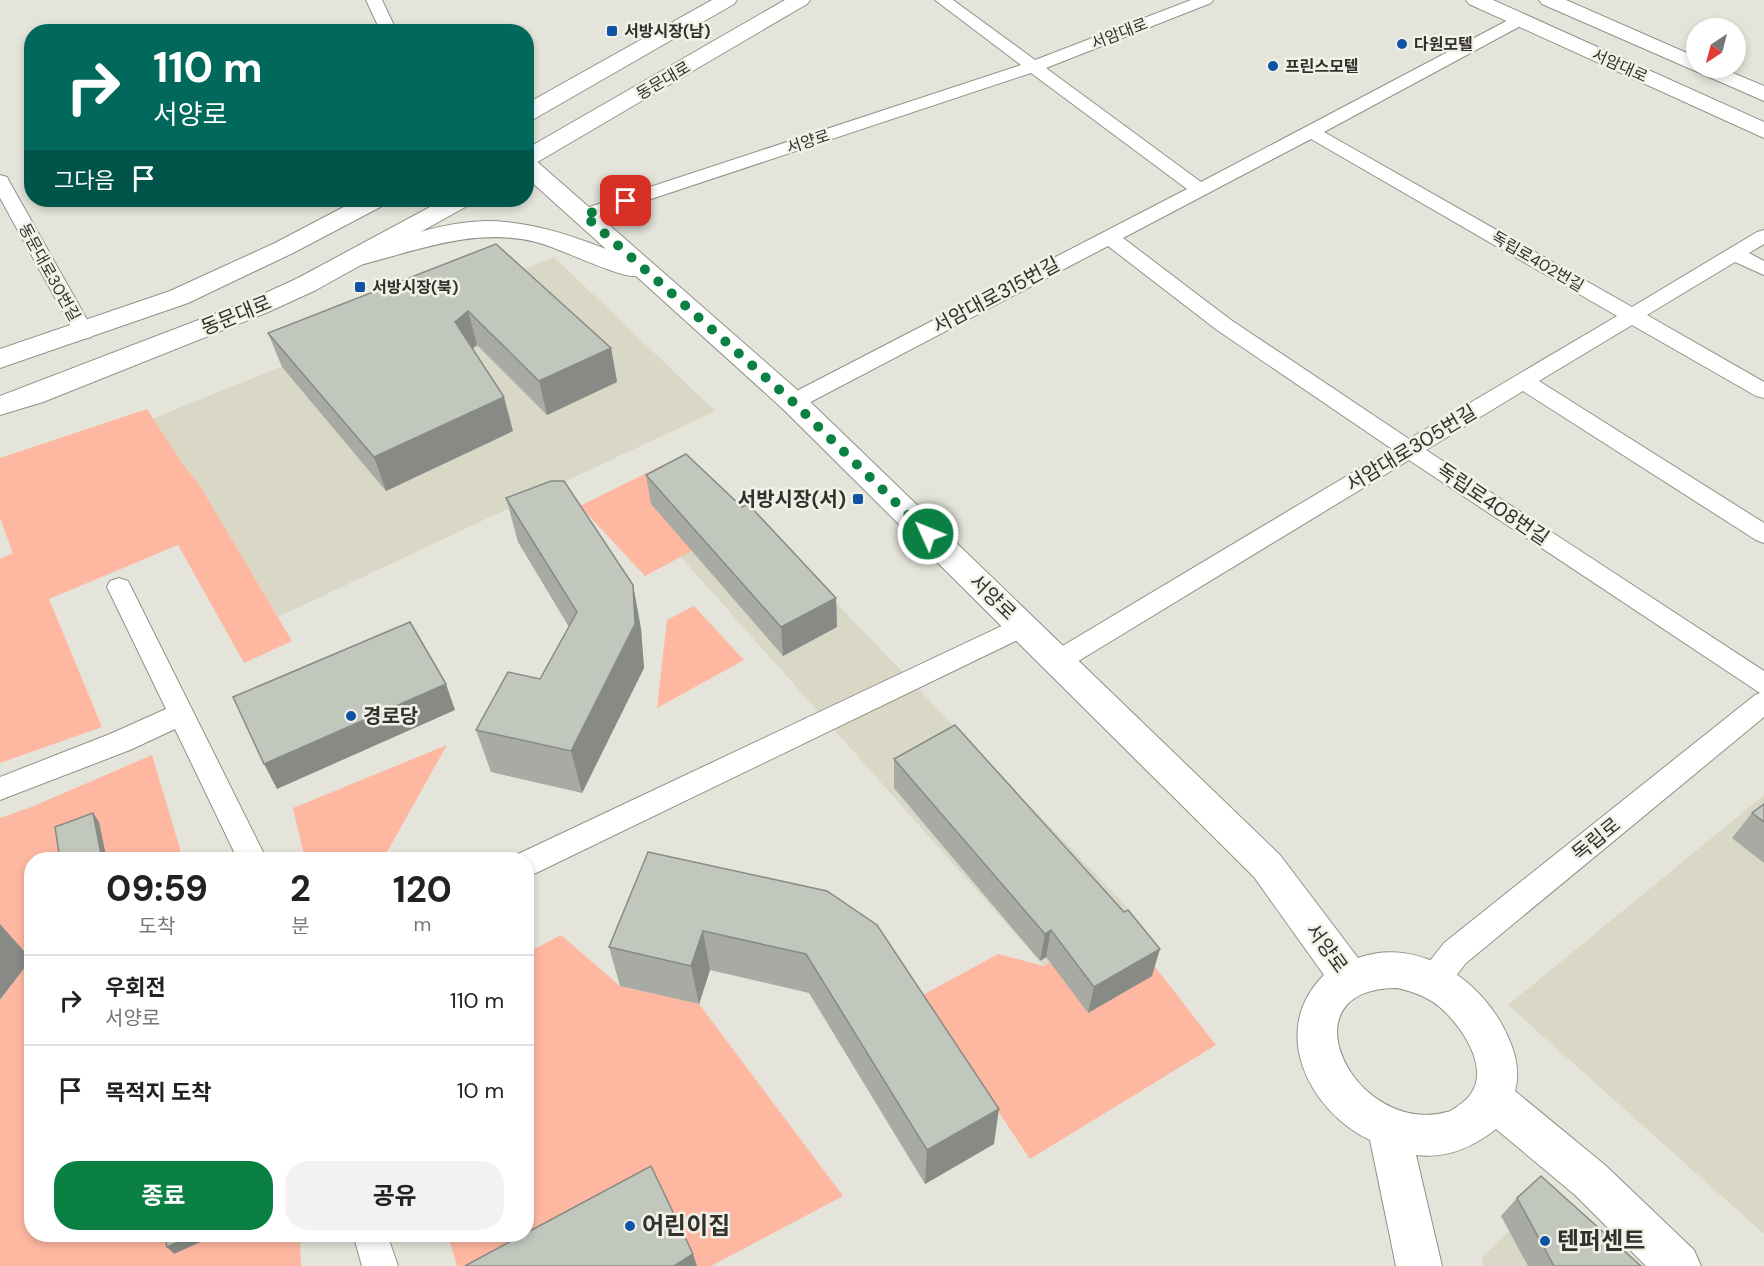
<!DOCTYPE html>
<html lang="ko">
<head>
<meta charset="utf-8">
<style>
	:root { --surface:#fff; --page:#f2f2f2; --text:#222; --muted:#767676; --line:#e0e0e0; --accent:#0b8043 }
	body { margin:0; font-family:"DM Sans","Noto Sans KR",sans-serif; background:var(--page); color:var(--text); height:100vh; display:flex; flex-direction:column; font-size:22px; white-space:nowrap }
	* { box-sizing:border-box; margin:0 }
	p { font-size:20px; color:var(--muted) }
	.icon { flex:none; width:33px; height:33px; fill:none; stroke:currentColor; stroke-width:2; stroke-linecap:round; stroke-linejoin:round }
	.map { position:relative; flex:1; overflow:hidden }
	.side { position:absolute; left:24px; top:852px; width:510px; height:390px; display:flex; flex-direction:column; background:var(--surface); border-radius:24px; box-shadow:0 3px 9px #0003 }
	.side>* { flex:none }
	.hud { position:absolute; left:24px; top:24px; width:510px; height:183px; border-radius:24px; box-shadow:0 3px 9px #0003; background:#00695c; color:#fff; overflow:hidden }
	.needle { width:39px; rotate:216deg }
	.controls { position:absolute; left:1686px; top:18px; display:grid; gap:12px }
	.controls a { display:grid; place-items:center; width:60px; height:60px; border-radius:50%; background:var(--surface); box-shadow:0 3px 9px #0003; font-size:30px }
	.pin { position:absolute; display:grid; place-items:center; width:51px; height:51px; color:#fff; margin:-26px; border-radius:12px; box-shadow:0 3px 9px #0006 }
	.me { position:absolute; width:66px; margin:-33px; rotate:314deg; stroke-linejoin:round; filter:drop-shadow(0 0 4px #0008) }
	.turn { display:flex; align-items:center; gap:21px; height:126px; padding:0 30px; font-size:27px }
	.turn .icon { width:78px; height:78px; stroke-width:2.5 }
	.turn b { display:block; font-size:42px; line-height:51px }
	.then { display:flex; align-items:center; height:57px; padding:0 30px; background:#0003; gap:12px; font-size:22px }
	.eta { display:flex; justify-content:space-evenly; align-items:center; height:102px; text-align:center }
	.eta b { font-size:36px; font-weight:700; line-height:42px }
	.cta { display:flex; gap:12px; margin-top:auto; padding:12px 30px }
	.cta a { flex:1; height:69px; border-radius:24px; background:var(--accent); color:#fff; font-size:24px; font-weight:700; line-height:69px; text-align:center }
	.cta a+a { background:var(--page); color:var(--text) }
	ul { padding:0; list-style:none }
	li { display:flex; align-items:center; gap:18px; height:90px; padding:0 30px; border-top:2px solid var(--line) }
	li div { flex:1 }
	li b { display:block; font-size:22px }
	li em { font-style:normal }
	.map>svg:first-child { display:block }
	.built { fill:#d9d7c6 }
	.green { fill:#feb8a1 }
	.lines { fill:none; stroke-linecap:round; stroke-linejoin:round }
	.lane-casing { stroke:#929188; stroke-width:2 }
	.street-casing { stroke:#929188; stroke-width:2 }
	.primary-casing { stroke:#929188; stroke-width:2 }
	.lane { fill:#fff; fill-rule:evenodd }
	.street { fill:#fff; fill-rule:evenodd }
	.primary { fill:#fff; fill-rule:evenodd }
	.wall { fill:#a7aba3 }
	.shaded-wall { fill:#888b85 }
	.building { fill:#c2c7be; stroke:#888b85; stroke-width:1.5 }
	.route { stroke:#0b8043; stroke-width:10; stroke-dasharray:0 18 }
	.poi-dot { fill:#0f54a3; stroke:#f2f1e7; stroke-width:2 }
	.labels { text-anchor:middle; stroke-width:5; stroke-linejoin:round; paint-order:stroke }
	.far-poi-label { font-size:16px; font-weight:bold; fill:#32312d; stroke:#f2f1e7; text-anchor:start }
	.far-street-label { font-size:16px; fill:#32312d; stroke:#f2f1e7 }
	.street-label { font-size:20px; fill:#32312d; stroke:#f2f1e7 }
	.poi-label { font-size:20px; font-weight:bold; fill:#32312d; stroke:#f2f1e7; text-anchor:end }
	.near-poi-label { font-size:24px; font-weight:bold; fill:#32312d; stroke:#f2f1e7; text-anchor:start }
</style>
</head>
<body>
<div class="map">
<svg width="1764" height="1266" viewBox="0 0 1764 1266">
	<rect width="100%" height="100%" fill="#e5e4da"/>
	<!-- built -->
	<g class="built">
		<polygon points="554,257 715,411 278,617 199,484 182,463 152,419"/>
		<polygon points="755,518 1128,908 1044,966 680,556"/>
		<polygon points="1764,795 1764,1234 1508,1005"/>
		<polygon points="1547,1195 1614,1266 1484,1266 1481,1258"/>
	</g>
	<!-- green -->
	<g class="green">
		<polygon points="147,409 182,463 199,484 292,641 244,663 178,545 49,599 102,727 0,763 0,559 13,553 0,518 0,458"/>
		<polygon points="671,461 738,526 645,576 580,506"/>
		<polygon points="694,606 744,660 657,708 667,620"/>
		<polygon points="447,745 383,859 305,859 293,808"/>
		<polygon points="152,755 183,859 32,860 32,1234 300,1235 301,1266 0,1266 0,1001 30,959 0,950 0,818 34,806"/>
		<polygon points="1120,922 1216,1045 1030,1159 921,996 998,954 1044,966"/>
		<polygon points="561,935 620,986 699,1004 843,1196 711,1266 457,1266 448,1235 526,1234 527,953"/>
	</g>
	<g class="lines">
		<!-- lane casing -->
		<g class="lane-casing">
			<g id="lane">
				<polygon points="366,0 382,0 397,32 381,32"/>
				<path d="M935 0H953L1035 60 1191 0H1213L1211 3 1046 68 1201 182 1514 17H1526L1528 20 1526 23 1324 132 1632 307 1757 232 1764 230V244L1749 253 1764 261V275L1735 262 1647 315 1764 382V398L1756 396 1632 325 1539 381 1764 523V543L1756 540 1523 391 1426 450 1764 671V717L1466 963 1444 991 1433 995 1422 991 1418 981 1422 971 1444 943 1755 695 1760 693 1409 460 1067 668 1058 671 1049 668 1045 661 1049 654 1392 449 1217 330 1108 246 801 407 793 409 785 407 782 402 785 397 1187 189 1031 73 591 219H577L574 215 577 211 1021 65ZM1311 139 1617 316 1409 439 1231 320 1123 238Z"/>
				<polygon points="0,175 7,177 9,181 94,332 91,337 84,339 77,337 74,332 0,198"/>
				<polygon points="119,578 128,581 131,587 267,860 238,860 175,729 130,750 0,800 0,777 110,734 166,709 107,587 110,581"/>
				<polygon points="1023,616 1032,619 1036,626 1032,633 536,873 526,876 526,860 514,860 516,855"/>
				<polygon points="353,1234 387,1234 398,1266 362,1266"/>
			</g>
		</g>
		<!-- street casing -->
		<g class="street-casing">
			<path id="street" d="M526 157 534 159 803 395 1280 855 1358 958C1419 936 1484 981 1508 1037 1516 1054 1520 1072 1515 1091L1605 1165 1694 1250 1701 1266H1646L1575 1195 1496 1129C1473 1147 1447 1159 1416 1155L1442 1266H1396L1370 1140C1309 1111 1268 1030 1324 975L1254 877 783 409 636 276C619 278 560 248 536 242 475 227 419 250 360 265L351 262 347 257 351 252C395 240 440 222 486 221 527 221 568 234 606 249L526 177ZM1397 988C1414 992 1429 997 1442 1009 1465 1030 1496 1077 1462 1103 1457 1106 1453 1111 1447 1112 1355 1137 1280 988 1397 988Z"/>
		</g>
		<!-- primary casing -->
		<g class="primary-casing">
			<g id="primary">
				<polygon points="712,0 737,0 734,4 534,119 526,121 526,104"/>
				<polygon points="785,0 810,0 807,4 534,164 526,166 526,149"/>
				<polygon points="1466,0 1493,0 1764,122 1764,138 1469,4"/>
				<polygon points="1539,0 1566,0 1696,57 1696,68 1721,68 1764,86 1764,101 1542,4"/>
				<polygon points="357,200 387,200 384,205 293,253 188,303 0,368 0,349 170,291 275,243"/>
				<polygon points="443,200 472,200 469,205 316,290 266,313 43,402 0,415 0,396 248,301 298,278"/>
			</g>
		</g>
		<!-- lane -->
		<use href="#lane" class="lane"/>
		<!-- street -->
		<use href="#street" class="street"/>
		<!-- primary -->
		<use href="#primary" class="primary"/>
	</g>
	<!-- wall -->
	<g class="wall">
		<polygon points="496,244 611,348 617,382 547,415 477,345 472,349 513,431 386,491 282,367 268,333"/>
		<polygon points="646,475 836,598 837,627 783,656 651,504"/>
		<polygon points="506,498 633,585 641,629 644,668 582,793 491,772 476,730 540,679 569,627 518,542"/>
		<polygon points="894,759 1152,976 1088,1013 1046,957 1040,961 894,788"/>
		<polygon points="1764,804 1764,863 1732,838 1752,813"/>
		<polygon points="827,891 994,1144 925,1184 809,993 710,970 699,1004 620,986 609,947"/>
		<polygon points="1517,1198 1641,1266 1528,1266 1501,1216"/>
	</g>
	<!-- shaded-wall -->
	<g class="shaded-wall">
		<polygon points="468,311 477,345 464,356 455,322"/>
		<polygon points="611,348 617,382 547,415 539,381"/>
		<polygon points="504,397 513,431 386,491 374,457"/>
		<polygon points="633,585 641,629 644,668 582,793 571,751"/>
		<polygon points="836,598 837,627 783,656 781,627"/>
		<polygon points="446,684 455,710 277,789 264,764"/>
		<polygon points="93,813 99,822 107,860 102,860"/>
		<polygon points="0,924 31,959 0,1000"/>
		<polygon points="1051,930 1046,957 1040,961 1045,934"/>
		<polygon points="703,931 710,970 699,1004 691,966"/>
		<polygon points="1160,949 1152,976 1088,1013 1094,987"/>
		<polygon points="999,1109 994,1144 925,1184 927,1150"/>
		<polygon points="196,1234 218,1234 174,1254 167,1247"/>
		<polygon points="693,1254 697,1266 674,1266"/>
	</g>
	<!-- building -->
	<g class="building">
		<polygon points="496,244 611,348 539,381 468,311 455,322 504,397 374,457 268,333"/>
		<polygon points="686,454 742,507 748,504 836,598 781,627 646,475"/>
		<polygon points="551,481 564,481 633,585 635,624 571,751 476,730 508,672 540,679 577,612 506,498"/>
		<polygon points="410,622 446,684 264,764 233,697"/>
		<polygon points="955,725 1124,912 1128,910 1160,949 1094,987 1051,930 1045,934 894,759"/>
		<polygon points="1764,804 1764,822 1752,813"/>
		<polygon points="93,813 102,859 60,860 55,827"/>
		<polygon points="648,852 827,891 877,925 999,1109 927,1150 806,954 703,931 691,966 609,947"/>
		<polygon points="651,1166 693,1254 674,1266 465,1266 524,1234 526,1234 526,1233"/>
		<polygon points="1541,1176 1641,1266 1554,1266 1517,1198"/>
		<polygon points="165,1234 196,1234 167,1247"/>
	</g>
	<g class="lines">
		<!-- route -->
		<polyline class="route" points="626,201 584,215 793,402 928,534"/>
	</g>
	<!-- markers -->
	<g class="poi-dot">
		<rect x="606" y="25" width="12" height="12" rx="3"/>
		<circle cx="1402" cy="44" r="6"/>
		<circle cx="1273" cy="66" r="6"/>
		<rect x="354" y="281" width="12" height="12" rx="3"/>
		<rect x="852" y="493" width="12" height="12" rx="3"/>
		<circle cx="351" cy="716" r="6"/>
		<circle cx="630" cy="1226" r="6"/>
		<circle cx="1545" cy="1241" r="6"/>
	</g>
	<g class="labels">
		<!-- far-poi labels -->
		<g class="far-poi-label">
			<text x="624" y="37">서방시장(남)</text>
			<text x="1414" y="50">다원모텔</text>
			<text x="1285" y="72">프린스모텔</text>
			<text x="372" y="293">서방시장(북)</text>
		</g>
		<!-- far-street labels -->
		<g class="far-street-label">
			<text transform="translate(1119 33) rotate(-21)" y="6">서암대로</text>
			<text transform="translate(1620 65) rotate(24)" y="6">서암대로</text>
			<text transform="translate(663 80) rotate(-30)" y="6">동문대로</text>
			<text transform="translate(808 141) rotate(-18)" y="6">서양로</text>
			<text transform="translate(1538 261) rotate(30)" y="6">독립로402번길</text>
			<text transform="translate(50 272) rotate(61)" y="6">동문대로30번길</text>
		</g>
		<!-- street labels -->
		<g class="street-label">
			<text transform="translate(996 295) rotate(-28)" y="7">서암대로315번길</text>
			<text transform="translate(236 315) rotate(-22)" y="7">동문대로</text>
			<text transform="translate(1411 448) rotate(-31)" y="7">서암대로305번길</text>
			<text transform="translate(1493 504) rotate(34)" y="7">독립로408번길</text>
			<text transform="translate(993 597) rotate(44)" y="7">서양로</text>
			<text transform="translate(1596 839) rotate(-39)" y="7">독립로</text>
			<text transform="translate(1327 948) rotate(54)" y="7">서양로</text>
		</g>
		<!-- poi labels -->
		<g class="poi-label">
			<text x="846" y="506">서방시장(서)</text>
			<text x="363" y="723" text-anchor="start">경로당</text>
		</g>
		<!-- near-poi labels -->
		<g class="near-poi-label">
			<text x="642" y="1234">어린이집</text>
			<text x="1557" y="1249">텐퍼센트</text>
		</g>
	</g>
</svg>
<div class="controls">
<a><svg class="needle" viewBox="-14 -14 28 28"><path d="M0-13l5 13h-10z" fill="#e53935"/><path d="M0 13l5-13h-10z" fill="#767676"/></svg></a>
</div>
<div class="pin" style="left:626px;top:201px;background:#d93025"><svg class="icon" aria-label="arrive" viewBox="0 0 24 24"><path d="M6 21V4h12l-3 4 3 4H6"/></svg></div>
<svg class="me" style="left:928px;top:534px" viewBox="-20 -20 40 40"><circle r="17" fill="#0b8043" stroke="#fff" stroke-width="3"/><path d="M0-11L8 9 0 5-8 9z" fill="#fff"/></svg>
<div class="hud">
<div class="turn"><svg class="icon" aria-label="right" viewBox="0 0 24 24"><path d="M7 20v-9h11M14 6l5 5-5 5"/></svg><div><b>110 m</b>서양로</div></div>
<div class="then">그다음<svg class="icon" aria-label="arrive" viewBox="0 0 24 24"><path d="M6 21V4h12l-3 4 3 4H6"/></svg></div>
</div>
<section class="side">
<div class="eta">
<div><b>09:59</b><p>도착</p></div>
<div><b>2</b><p>분</p></div>
<div><b>120</b><p>m</p></div>
</div>
<ul>
<li><svg class="icon" aria-label="right" viewBox="0 0 24 24"><path d="M7 20v-9h11M14 6l5 5-5 5"/></svg><div><b>우회전</b><p>서양로</p></div><em>110 m</em></li>
<li><svg class="icon" aria-label="arrive" viewBox="0 0 24 24"><path d="M6 21V4h12l-3 4 3 4H6"/></svg><div><b>목적지 도착</b></div><em>10 m</em></li>
</ul>
<div class="cta"><a>종료</a><a>공유</a></div>
</section>
</div>
</body>
</html>
